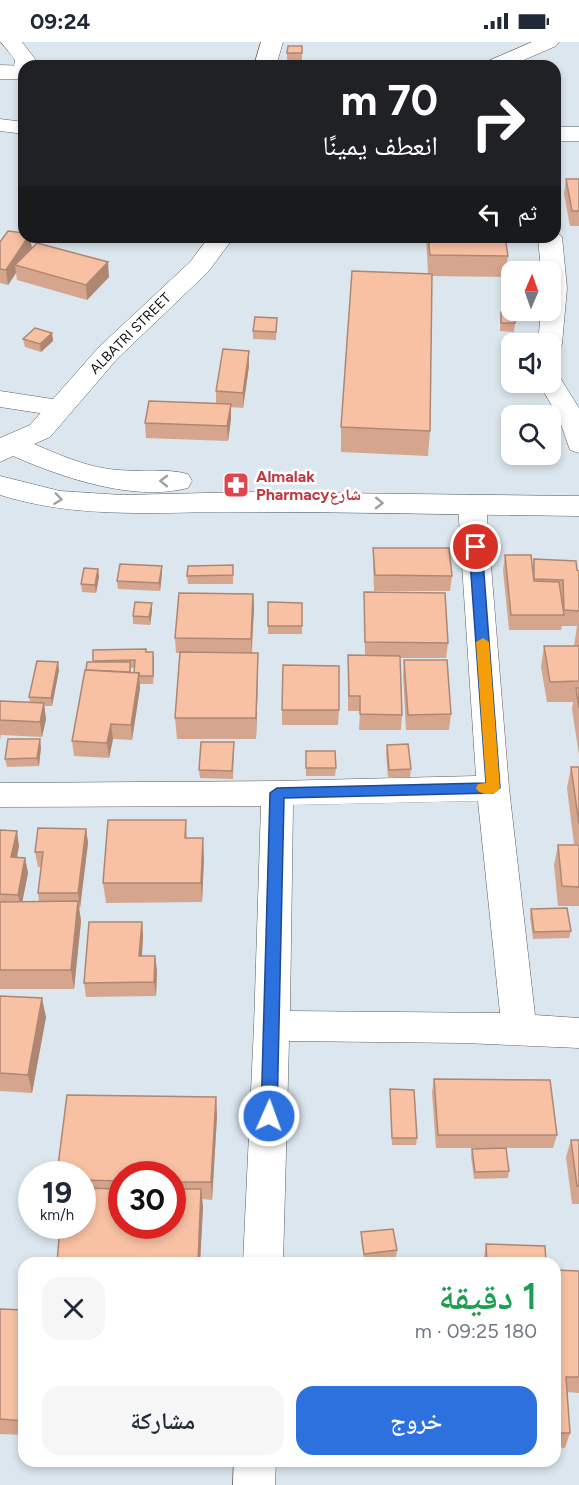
<!DOCTYPE html>
<html lang="ar">
<head>
<meta charset="utf-8">
<style>
	:root { --surface:#fff; --page:#f6f6f7; --text:#1f2937; --muted:#747a83; --accent:#2c71dd }
	body { margin:0; font-family:Figtree,"Noto Naskh Arabic",sans-serif; background:var(--page); color:var(--text); direction:rtl; height:100vh; display:flex; flex-direction:column; font-size:22px; white-space:nowrap }
	* { box-sizing:border-box; margin:0 }
	p { font-size:20px; color:var(--muted) }
	.icon { flex:none; width:33px; height:33px; fill:none; stroke:currentColor; stroke-width:2; stroke-linecap:round; stroke-linejoin:round }
	.map { position:relative; flex:1; overflow:hidden; direction:ltr }
	.details { position:absolute; left:18px; top:1215px; width:543px; height:210px; display:flex; flex-direction:column; background:var(--surface); border-radius:18px; box-shadow:0 3px 9px #0003; direction:rtl }
	.details>* { flex:none }
	.hud { position:absolute; left:18px; top:18px; width:543px; height:183px; border-radius:18px; box-shadow:0 3px 9px #0003; direction:rtl; background:#202124; color:#fff; overflow:hidden }
	.needle { width:39px; rotate:2deg }
	.buttons { position:absolute; left:501px; top:219px; display:grid; gap:12px }
	.buttons a { display:grid; place-items:center; width:60px; height:60px; border-radius:12px; background:var(--surface); box-shadow:0 3px 9px #0003; font-size:30px }
	.speed { position:absolute; left:18px; top:1119px; display:flex; gap:12px; font-size:30px; font-weight:700; text-align:center }
	.speed>* { display:grid; place-content:center; width:78px; height:78px; border-radius:50%; background:var(--surface); box-shadow:0 3px 9px #0003; line-height:1 }
	.speed small { font-size:15px; font-weight:400 }
	.speed .limit { border:9px solid #d22; background:#fff; color:#111 }
	.pin { position:absolute; display:grid; place-items:center; width:51px; height:51px; color:#fff; margin:-26px; border:3px solid #fff; border-radius:50%; box-shadow:0 2px 6px #0007 }
	.me { position:absolute; width:66px; margin:-33px; rotate:2deg; stroke-linejoin:round; filter:drop-shadow(0 0 4px #0008) }
	.turn { display:flex; align-items:center; gap:21px; height:126px; padding:0 24px; font-size:27px }
	.turn .icon { width:78px; height:78px; stroke-width:2.5 }
	.turn b { display:block; font-size:42px; line-height:51px }
	.then { display:flex; align-items:center; height:57px; padding:0 24px; background:#0003; gap:12px; font-size:22px }
	.round { display:grid; place-items:center; flex:none; width:63px; height:63px; border-radius:18px; background:var(--page) }
	.summary { display:flex; align-items:center; justify-content:space-between; height:102px; padding:0 24px }
	h1 { font-size:36px; font-weight:600; line-height:45px; color:#1e9e55 }
	.primary-button { display:flex; gap:12px; margin-top:auto; padding:12px 24px }
	.primary-button a { flex:1; height:69px; border-radius:18px; background:var(--accent); color:#fff; font-size:24px; font-weight:600; line-height:69px; text-align:center }
	.primary-button a+a { background:var(--page); color:var(--text) }
	.status { display:flex; justify-content:space-between; align-items:center; height:42px; padding:0 30px; background:var(--surface); direction:ltr }
	.status svg { height:16px; fill:currentColor }
	.map>svg:first-child { display:block }
	.lines { fill:none; stroke-linecap:round; stroke-linejoin:round }
	.street-casing { stroke:#575f67; stroke-width:1 }
	.secondary-casing { stroke:#575f67; stroke-width:1 }
	.street { fill:#fff; fill-rule:evenodd }
	.secondary { fill:#fff; fill-rule:evenodd }
	.wall { fill:#d5a68d; fill-rule:evenodd }
	.shaded-wall { fill:#ae8773 }
	.building { fill:#f8c1a4; stroke:#ae8773; stroke-width:1.5 }
	.oneway { stroke:#9fa0a1 }
	.route { fill:#2c71dd; stroke:#1d4990; stroke-width:1.5 }
	.slow { fill:#f59e0b }
	.labels { text-anchor:middle; stroke-width:5; stroke-linejoin:round; paint-order:stroke }
	.far-street-label { font-size:14px; fill:#0f1215; stroke:#fff }
	.health-label { font-size:16px; font-weight:bold; fill:#be3a42; stroke:#fff; text-anchor:start }
</style>
</head>
<body>
<div class="status"><b>09:24</b><svg viewBox="0 0 49 12"><path d="M0 12V9h3v3zM5 12V6h3v6zM10 12V3h3v9zM15 12V0h3v12zM26 1h20v11H26zM47 4h2v5h-2z"/></svg></div>
<div class="map">
<svg width="579" height="1443" viewBox="0 0 579 1443">
	<rect width="100%" height="100%" fill="#dce6ee"/>
	<g class="lines">
		<!-- street casing -->
		<g class="street-casing">
			<g id="street">
				<polygon points="1,0 22,0 35,17 34,24 24,24 24,30 17,28 14,24 15,18"/>
				<polygon points="532,0 559,0 556,4 510,24 483,24 486,20"/>
				<polygon points="0,77 24,80 24,92 0,89"/>
				<rect x="555" y="85" width="24" height="14"/>
				<polygon points="555,189 562,195 567,246 562,302 559,307 550,309 550,302 538,302 541,268 550,268 550,230 541,230 538,195 555,195"/>
				<polygon points="550,332 559,334 579,366 579,411 570,408 558,374 538,340 550,340"/>
				<polygon points="0,349 59,358 68,360 72,366 68,372 59,374 0,365"/>
				<path d="M472 453 482 456 486 462 509 746 535 973 579 976V1006L464 1001 289 999 283 1221H243L254 984 261 764 0 765V741L277 739 476 734 458 462 462 456ZM478 759 500 971 290 969 293 763Z"/>
				<polygon points="234,1419 276,1419 275,1443 233,1443"/>
			</g>
		</g>
		<!-- secondary casing -->
		<g class="secondary-casing">
			<g id="secondary">
				<polygon points="261,0 283,0 276,24 254,24"/>
				<polygon points="0,23 26,24 24,24 24,37 0,37"/>
				<path d="M209 195H234L208 230 117 317 50 395 34 402C62 414 89 426 118 428 141 430 166 426 188 432L192 439 188 446C134 460 63 436 13 414L0 420V396L30 383 99 305 190 220Z"/>
				<path d="M0 434 60 449 122 453 248 450 579 454V474C470 473 361 470 252 470 166 469 83 479 0 453Z"/>
			</g>
		</g>
		<!-- street -->
		<use href="#street" class="street"/>
		<!-- secondary -->
		<use href="#secondary" class="secondary"/>
	</g>
	<!-- wall -->
	<g class="wall">
		<polygon points="302,4 302,19 287,18 287,11"/>
		<polygon points="566,137 579,137 579,184 570,184 564,152"/>
		<polygon points="24,195 30,195 32,207 109,235 87,258 17,238 16,231 8,243 0,241 0,200"/>
		<polygon points="426,195 505,195 508,214 505,235 432,234 430,389 428,414 341,410 341,385 428,231"/>
		<polygon points="501,270 515,281 514,290 500,289"/>
		<polygon points="277,276 276,298 253,297 253,289"/>
		<polygon points="52,291 53,299 41,310 25,305 23,297"/>
		<polygon points="249,324 243,366 231,365 231,377 228,399 146,396 145,381 216,361 216,349"/>
		<polygon points="373,506 452,534 450,549 374,549 373,522"/>
		<polygon points="505,513 532,527 534,517 579,529 579,713 572,667 573,660 547,660 541,625 544,604 574,604 577,584 562,584 561,588 509,588 503,528"/>
		<polygon points="233,523 233,542 188,542 187,534"/>
		<polygon points="98,527 99,535 96,551 82,550 81,542"/>
		<polygon points="162,532 160,549 118,547 117,539"/>
		<polygon points="364,550 448,601 446,616 400,616 402,673 401,688 359,688 360,669 348,669 348,613 365,613 364,565"/>
		<polygon points="253,552 254,567 252,611 258,631 256,697 177,697 175,676 180,611 176,611 175,596"/>
		<polygon points="268,560 302,561 302,592 268,592"/>
		<polygon points="152,569 150,583 133,582 133,574"/>
		<path d="M93 608 146 610 154 618 153 642H140V646L132 698 113 697 109 716 74 714 72 699 86 628 93 620ZM131 626H135L134 631 131 630Z"/>
		<polygon points="404,618 451,672 449,688 406,688 403,634"/>
		<polygon points="58,620 59,628 52,664 44,664 46,677 42,695 1,693 0,698 0,659 30,661 29,655"/>
		<polygon points="282,668 339,668 338,683 282,683"/>
		<polygon points="387,703 411,727 410,735 388,735 386,711"/>
		<polygon points="41,705 39,724 7,725 5,717"/>
		<polygon points="234,708 233,737 200,736 199,728"/>
		<polygon points="306,709 336,726 335,734 306,734"/>
		<polygon points="571,725 579,725 579,802 574,802 567,746"/>
		<polygon points="186,778 187,796 204,816 202,860 106,861 103,841"/>
		<polygon points="86,787 88,801 80,866 79,866 81,879 74,947 0,947 0,788 19,804 17,816 25,816 28,831 22,860 39,860 38,851 41,825 38,825 35,810"/>
		<polygon points="558,803 579,803 579,864 558,864 554,823"/>
		<polygon points="531,867 571,889 569,896 533,897 530,875"/>
		<polygon points="142,880 143,894 142,914 157,928 156,954 86,955 84,941"/>
		<polygon points="0,954 46,975 32,1051 0,1049"/>
		<polygon points="434,1037 557,1093 553,1106 436,1106 432,1050"/>
		<polygon points="390,1047 417,1096 416,1103 392,1103 390,1054"/>
		<path d="M216 1055 217 1074 212 1158 202 1157 203 1165 200 1221H57L82 1184V1132ZM122 1132H172V1184H122Z"/>
		<polygon points="571,1098 579,1098 579,1162 572,1162 566,1115"/>
		<polygon points="472,1107 509,1129 508,1136 474,1137 471,1114"/>
		<polygon points="361,1190 397,1208 396,1215 364,1218 361,1197"/>
		<polygon points="486,1202 546,1221 483,1221"/>
		<polygon points="555,1228 579,1229 579,1351 567,1350 570,1391 565,1406 555,1405"/>
		<polygon points="0,1267 24,1268 24,1393 0,1392"/>
	</g>
	<!-- shaded-wall -->
	<g class="shaded-wall">
		<polygon points="28,195 30,195 32,207 15,223 16,231 8,243 6,228"/>
		<polygon points="108,220 109,235 87,258 86,243"/>
		<polygon points="52,291 53,299 41,310 40,302"/>
		<polygon points="249,309 249,324 243,366 243,351"/>
		<polygon points="231,362 231,377 228,399 227,384"/>
		<polygon points="162,524 162,532 160,549 159,541"/>
		<polygon points="98,527 99,535 96,551 95,543"/>
		<polygon points="253,552 254,567 251,612 251,597"/>
		<polygon points="152,561 152,569 150,583 149,575"/>
		<polygon points="153,610 154,618 153,642"/>
		<polygon points="258,611 258,631 256,697 256,676"/>
		<polygon points="58,620 59,628 52,664 51,656"/>
		<polygon points="139,631 140,646 132,698 131,683"/>
		<polygon points="44,661 46,677 42,695 40,680"/>
		<polygon points="111,682 113,697 109,716 107,701"/>
		<polygon points="40,697 41,705 39,724 37,716"/>
		<polygon points="86,787 88,801 80,866 78,851"/>
		<polygon points="17,789 19,804 14,830 11,815"/>
		<polygon points="203,796 204,816 202,860 201,841"/>
		<polygon points="25,816 28,831 21,867 18,853"/>
		<polygon points="78,859 81,879 74,947 71,928"/>
		<polygon points="142,880 143,894 141,928 139,914"/>
		<polygon points="155,914 157,928 156,954 154,940"/>
		<polygon points="42,956 46,975 32,1051 28,1033"/>
		<polygon points="216,1055 217,1074 212,1158 211,1140"/>
		<polygon points="201,1147 203,1165 200,1221 198,1221"/>
	</g>
	<!-- building -->
	<g class="building">
		<polygon points="288,4 302,4 302,11 287,11"/>
		<polygon points="287,22 295,22 295,24 286,24"/>
		<polygon points="566,137 579,137 579,169 572,169"/>
		<polygon points="8,189 24,191 24,195 28,195 6,228 0,227 0,200"/>
		<polygon points="428,195 505,195 508,214 430,213"/>
		<polygon points="37,201 108,220 86,243 15,223"/>
		<polygon points="352,229 432,232 430,389 341,385"/>
		<polygon points="501,270 515,271 515,281 501,281"/>
		<polygon points="255,275 277,276 276,290 253,289"/>
		<polygon points="35,286 52,291 40,302 23,297"/>
		<polygon points="223,307 249,309 243,351 216,349"/>
		<polygon points="149,359 231,362 227,384 145,381"/>
		<polygon points="373,506 449,506 452,534 375,533"/>
		<polygon points="505,513 531,513 534,539 559,540 564,573 511,573"/>
		<polygon points="534,517 576,519 577,528 579,529 579,569 564,568 563,538 534,537"/>
		<polygon points="120,522 162,524 159,541 117,539"/>
		<polygon points="233,523 233,533 187,534 188,524"/>
		<polygon points="84,526 98,527 95,543 81,542"/>
		<polygon points="364,550 445,551 448,601 365,600"/>
		<polygon points="179,551 253,552 251,597 175,596"/>
		<polygon points="135,560 152,561 149,575 133,574"/>
		<polygon points="268,560 302,561 302,584 268,584"/>
		<polygon points="544,604 579,604 579,639 550,640"/>
		<polygon points="146,607 146,610 153,610 153,634 139,634 139,631 134,631 135,618 93,619 93,608"/>
		<polygon points="180,610 258,611 256,676 175,676"/>
		<polygon points="348,613 400,614 402,673 360,672 360,654 349,654"/>
		<polygon points="404,618 447,618 451,672 408,673"/>
		<polygon points="37,619 58,620 51,656 29,655"/>
		<polygon points="87,620 130,620 130,630 86,628"/>
		<polygon points="283,623 339,624 339,668 282,668"/>
		<polygon points="85,628 139,631 131,683 111,682 107,701 72,699"/>
		<polygon points="576,646 579,646 579,666"/>
		<polygon points="0,659 44,661 40,680 0,678"/>
		<polygon points="8,697 40,697 37,716 5,717"/>
		<polygon points="201,700 234,700 232,729 199,728"/>
		<polygon points="408,702 411,727 389,728 387,703"/>
		<polygon points="306,709 335,709 336,726 306,726"/>
		<polygon points="571,725 579,725 579,782"/>
		<polygon points="108,778 186,778 185,796 203,796 201,841 103,841"/>
		<polygon points="38,786 86,787 78,851 38,851 43,810 35,810"/>
		<polygon points="0,788 17,789 11,815 25,816 18,853 0,852"/>
		<polygon points="558,803 579,803 579,845 562,844"/>
		<polygon points="78,859 71,928 0,928 0,860"/>
		<polygon points="567,866 571,889 534,890 531,867"/>
		<polygon points="89,880 142,880 139,914 155,914 154,940 84,941"/>
		<polygon points="0,954 42,956 28,1033 0,1031"/>
		<polygon points="434,1037 550,1038 557,1093 438,1093"/>
		<polygon points="390,1047 414,1048 417,1096 392,1096"/>
		<polygon points="67,1053 216,1055 211,1140 172,1140 172,1132 122,1132 122,1139 82,1138 82,1132 57,1132"/>
		<polygon points="571,1098 579,1098 579,1144 577,1144"/>
		<polygon points="506,1106 509,1129 475,1130 472,1107"/>
		<polygon points="82,1146 122,1147 122,1184 172,1184 172,1147 201,1147 198,1221 57,1221 60,1184 82,1184"/>
		<polygon points="393,1187 397,1208 364,1212 361,1190"/>
		<polygon points="486,1202 545,1204 546,1221 487,1221"/>
		<polygon points="319,1219 440,1219 441,1221 319,1221"/>
		<polygon points="555,1228 579,1229 579,1335 566,1335 570,1391 555,1391"/>
		<polygon points="0,1267 24,1268 24,1379 0,1377"/>
	</g>
	<!-- one-way arrows -->
	<defs><path id="oneway-chevron" d="M-2-3.5L2.5 0L-2 3.5" fill="none" stroke-width="1.6" stroke-linecap="round" stroke-linejoin="round" transform="scale(1.5)"/></defs>
	<g class="oneway">
		<use href="#oneway-chevron" transform="translate(164 439) rotate(-179)"/>
		<use href="#oneway-chevron" transform="translate(58 457) rotate(8)"/>
		<use href="#oneway-chevron" transform="translate(379 461) rotate(1)"/>
	</g>
	<!-- route -->
	<polygon class="route" points="476,501 482,505 500,746 493,751 284,756 277,1074 274,1079 269,1081 263,1079 261,1074 270,751 277,746 486,741 469,505"/>
	<!-- slow -->
	<path class="slow" d="M483 596 489 600 500 746C496 754 480 754 476 746L478 742 486 741 476 600Z"/>
	<!-- icons -->
	<defs>
		<g id="pharmacy-square" transform="scale(1.35)"><rect x="-9" y="-9" width="18" height="18" rx="4" fill="#e0444e" stroke="#fff"/><path d="M-2-6h4v4h4v4h-4v4h-4v-4h-4v-4h4Z" fill="#fff"/></g>
	</defs>
	<g fill-rule="evenodd">
		<use href="#pharmacy-square" x="236" y="443"/>
	</g>
	<g class="labels">
		<!-- far-street labels -->
		<g class="far-street-label">
			<text transform="translate(130 291) rotate(-45)" y="5">ALBATRI STREET</text>
		</g>
		<!-- health labels -->
		<g class="health-label">
			<text x="256" y="440">Almalak<tspan x="256" dy="18">Pharmacyشارع</tspan></text>
		</g>
	</g>
</svg>
<div class="buttons">
<a><svg class="needle" viewBox="-14 -14 28 28"><path d="M0-13l5 13h-10z" fill="#e53935"/><path d="M0 13l5-13h-10z" fill="#747a83"/></svg></a>
<a><svg class="icon" aria-label="sound" viewBox="0 0 24 24"><path d="M4 9h4l5-4v14l-5-4H4zM17 9q2 3 0 6"/></svg></a>
<a><svg class="icon" aria-label="search" viewBox="0 0 24 24"><circle cx="10" cy="10" r="6"/><path d="M15 15l6 6"/></svg></a>
</div>
<div class="speed"><div>19<small>km/h</small></div><div class="limit">30</div></div>
<div class="pin" style="left:476px;top:505px;background:#d93025"><svg class="icon" aria-label="arrive" viewBox="0 0 24 24"><path d="M6 21V4h12l-3 4 3 4H6"/></svg></div>
<svg class="me" style="left:269px;top:1074px" viewBox="-20 -20 40 40"><circle r="17" fill="#2c71dd" stroke="#fff" stroke-width="3"/><path d="M0-11L8 9 0 5-8 9z" fill="#fff"/></svg>
<div class="hud">
<div class="turn"><svg class="icon" aria-label="right" viewBox="0 0 24 24"><path d="M7 20v-9h11M14 6l5 5-5 5"/></svg><div><b>70 m</b>انعطف يمينًا</div></div>
<div class="then">ثم<svg class="icon" aria-label="left" viewBox="0 0 24 24"><path d="M17 20v-9H6M10 6l-5 5 5 5"/></svg></div>
</div>
<section class="details">
<div class="summary"><div><h1>1 دقيقة</h1><p>180 m · 09:25</p></div><a class="round"><svg class="icon" aria-label="close" viewBox="0 0 24 24"><path d="M6 6l12 12M18 6L6 18"/></svg></a></div>
<div class="primary-button"><a>خروج</a><a>مشاركة</a></div>
</section>
</div>
</body>
</html>
